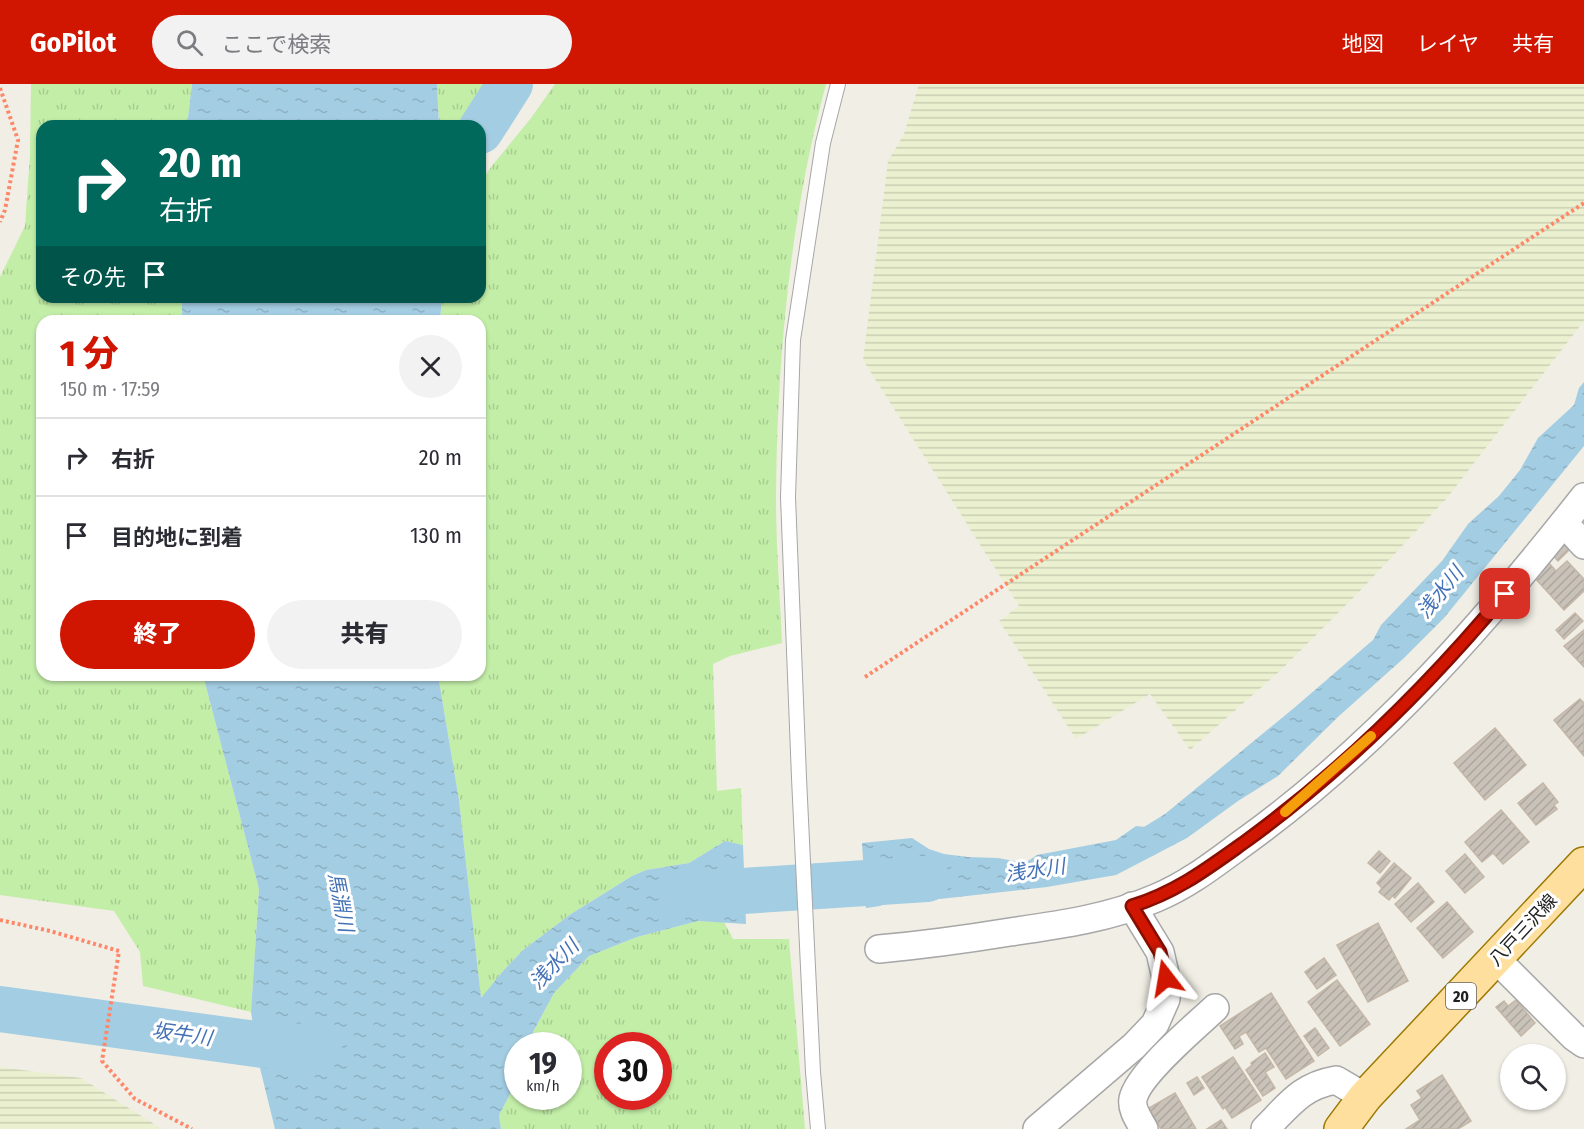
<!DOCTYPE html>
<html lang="ja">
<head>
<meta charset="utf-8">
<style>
	:root { --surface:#fff; --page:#f2f2f3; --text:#2b2b33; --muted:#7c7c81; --line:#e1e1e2; --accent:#d01500 }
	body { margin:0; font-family:"Fira Sans Condensed","Noto Sans JP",sans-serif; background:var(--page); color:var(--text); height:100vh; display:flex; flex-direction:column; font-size:22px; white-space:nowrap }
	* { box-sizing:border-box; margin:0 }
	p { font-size:20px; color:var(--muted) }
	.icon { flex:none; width:33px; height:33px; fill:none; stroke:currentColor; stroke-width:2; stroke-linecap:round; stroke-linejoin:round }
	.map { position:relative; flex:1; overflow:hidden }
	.panel { position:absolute; left:36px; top:231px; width:450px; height:366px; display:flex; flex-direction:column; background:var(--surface); border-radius:18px; box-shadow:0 2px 4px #0004 }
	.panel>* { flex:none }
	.hud { position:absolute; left:36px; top:36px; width:450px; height:183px; border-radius:18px; box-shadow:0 2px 4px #0004; background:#00695c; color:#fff; overflow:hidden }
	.tools { position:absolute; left:1500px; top:960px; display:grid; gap:12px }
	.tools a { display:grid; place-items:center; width:66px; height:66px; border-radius:50%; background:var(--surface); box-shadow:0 2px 4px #0004; font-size:30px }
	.speed { position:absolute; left:504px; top:948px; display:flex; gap:12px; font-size:30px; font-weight:700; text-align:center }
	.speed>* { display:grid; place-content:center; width:78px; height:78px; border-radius:50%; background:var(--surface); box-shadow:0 2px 4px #0004; line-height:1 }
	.speed small { font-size:15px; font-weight:400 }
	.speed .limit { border:9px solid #d22; background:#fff; color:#111 }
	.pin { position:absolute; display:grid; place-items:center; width:51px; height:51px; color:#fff; margin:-26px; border-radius:12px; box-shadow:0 3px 9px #0006 }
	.me { position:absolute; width:66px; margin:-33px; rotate:346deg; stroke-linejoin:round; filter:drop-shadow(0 0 4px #0008) }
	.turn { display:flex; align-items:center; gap:21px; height:126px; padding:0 24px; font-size:27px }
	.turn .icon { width:78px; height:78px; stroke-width:2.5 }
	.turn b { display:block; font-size:42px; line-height:51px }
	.then { display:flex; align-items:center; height:57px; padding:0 24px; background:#0003; gap:12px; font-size:22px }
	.round { display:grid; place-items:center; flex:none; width:63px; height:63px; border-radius:32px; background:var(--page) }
	.headline { display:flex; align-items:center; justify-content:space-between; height:102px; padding:0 24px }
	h1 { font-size:36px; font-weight:800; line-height:45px; color:var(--accent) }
	.primary-button { display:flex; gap:12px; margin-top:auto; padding:12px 24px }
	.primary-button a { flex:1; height:69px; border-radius:36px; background:var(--accent); color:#fff; font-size:24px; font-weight:800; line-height:69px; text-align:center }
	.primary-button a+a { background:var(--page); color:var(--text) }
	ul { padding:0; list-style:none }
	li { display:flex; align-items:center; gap:18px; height:78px; padding:0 24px; border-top:2px solid var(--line) }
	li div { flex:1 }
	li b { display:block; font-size:22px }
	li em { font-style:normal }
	header { display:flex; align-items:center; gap:36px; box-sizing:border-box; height:84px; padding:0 30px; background:var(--accent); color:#fff }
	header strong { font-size:28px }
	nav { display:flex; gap:33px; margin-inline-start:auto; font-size:21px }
	.search { width:420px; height:54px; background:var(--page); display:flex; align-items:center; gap:15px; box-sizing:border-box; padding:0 21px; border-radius:33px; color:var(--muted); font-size:22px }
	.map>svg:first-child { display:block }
	.farmland { fill:url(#farmland-rules) }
	.grass { fill:url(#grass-tufts); fill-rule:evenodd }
	.water { fill:url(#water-ripples) }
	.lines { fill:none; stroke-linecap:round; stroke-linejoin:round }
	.river { stroke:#a3cde2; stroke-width:46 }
	.building { fill:url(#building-hatch); stroke:#c4b7a7; stroke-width:1.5 }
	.lane-casing { stroke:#a7a7a7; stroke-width:16 }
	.street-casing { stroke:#a7a7a7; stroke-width:30 }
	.primary-casing { stroke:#9c7800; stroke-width:36 }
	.path { stroke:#ff8769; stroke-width:4; stroke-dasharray:3 3; stroke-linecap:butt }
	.lane { stroke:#fff; stroke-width:14 }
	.street { stroke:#fff; stroke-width:27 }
	.primary { stroke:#ffdf9d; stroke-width:33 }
	.route-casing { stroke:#870e00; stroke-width:15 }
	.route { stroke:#d01500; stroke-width:10 }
	.slow { stroke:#f59e0b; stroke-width:10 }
	.labels { text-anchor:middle; stroke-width:6; stroke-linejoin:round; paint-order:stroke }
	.shield { fill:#fff; stroke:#636363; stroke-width:1.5 }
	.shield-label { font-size:16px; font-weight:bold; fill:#202020 }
	.street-label { font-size:18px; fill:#202020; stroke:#fff }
	.water-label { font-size:20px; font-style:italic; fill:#4472b7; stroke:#fff }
</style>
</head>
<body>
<header>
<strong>GoPilot</strong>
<div class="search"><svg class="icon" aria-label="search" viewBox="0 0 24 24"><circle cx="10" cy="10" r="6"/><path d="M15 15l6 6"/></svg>ここで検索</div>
<nav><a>地図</a><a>レイヤ</a><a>共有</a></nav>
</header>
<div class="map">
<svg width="1584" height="1045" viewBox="0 0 1584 1045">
	<defs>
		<pattern id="farmland-rules" width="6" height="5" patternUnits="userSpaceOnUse" patternTransform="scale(1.5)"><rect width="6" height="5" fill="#ebf1d0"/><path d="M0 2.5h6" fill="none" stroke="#c9ceb2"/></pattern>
		<pattern id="grass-tufts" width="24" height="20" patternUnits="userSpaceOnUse" patternTransform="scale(1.5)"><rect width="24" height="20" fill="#c3eea8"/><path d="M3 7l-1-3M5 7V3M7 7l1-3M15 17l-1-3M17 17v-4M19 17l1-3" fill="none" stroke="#a7cc90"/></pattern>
		<pattern id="water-ripples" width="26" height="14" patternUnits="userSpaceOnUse" patternTransform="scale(1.5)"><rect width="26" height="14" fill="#a3cde2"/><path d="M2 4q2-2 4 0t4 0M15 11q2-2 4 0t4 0" fill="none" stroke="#8cb0c2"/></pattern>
		<pattern id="building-hatch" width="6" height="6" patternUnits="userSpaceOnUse" patternTransform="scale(1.5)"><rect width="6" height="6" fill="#c9c2b8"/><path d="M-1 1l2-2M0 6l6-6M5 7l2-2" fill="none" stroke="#aca69e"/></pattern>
	</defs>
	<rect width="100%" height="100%" fill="#f1eee5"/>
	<!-- farmland -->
	<g class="farmland">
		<polygon points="919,0 1584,0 1584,237 1447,414 1358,509 1281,586 1190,666 1150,610 1076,655 999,537 1019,522 863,276 888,77 904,50"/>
		<polygon points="0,983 81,994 162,1045 0,1045"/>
	</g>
	<!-- grass -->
	<g class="grass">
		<polygon points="31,0 192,0 187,42 42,42 42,213 182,213 182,237 42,237 42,591 203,591 259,805 251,928 143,902 140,868 114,827 0,811 0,193 25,142 30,71"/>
		<polygon points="437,0 488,0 473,22 455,42 439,42"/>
		<path d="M555 0H826C790 134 777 275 776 414 776 462 780 511 782 559L730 572 713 580 717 707 741 704 743 761 725 757 689 779 646 786 632 792 571 830 523 866 503 887 481 915 459 716 438 591H480V237H440L442 213H480V100L491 83 531 34Z"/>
		<path d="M698 837 724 838 733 855H789L805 1045H501L499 1031 517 997 518 1012H568V962L529 961 533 948 554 909 589 872 637 853ZM608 962H658V1012H608Z"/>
	</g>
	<!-- water -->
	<g class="water">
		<polygon points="192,0 437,0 439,42 187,42"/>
		<polygon points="182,213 442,213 440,237 182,237"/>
		<polygon points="1584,298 1584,362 1444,534 1404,574 1339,632 1278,692 1238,717 1187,754 1116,791 1047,803 940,815 916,813 900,814 880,822 866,824 862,759 912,754 929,765 944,770 968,773 998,774 1025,779 1037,771 1116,756 1136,742 1144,743 1165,730 1294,624 1373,556 1381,541 1442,477 1468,440 1499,412 1520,386 1538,354 1574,321 1579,304"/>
		<polygon points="203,591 438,591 459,716 481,914 503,887 523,866 571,830 632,792 646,786 689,779 725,757 743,761 746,840 698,837 637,853 589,872 554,909 533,948 529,961 518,962 517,997 499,1031 501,1045 275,1045 259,980 251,928 259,805"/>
	</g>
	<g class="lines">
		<!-- river -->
		<g class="river">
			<polyline points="480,47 510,0"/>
			<polyline points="681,811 927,795"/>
			<polyline points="0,925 270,962 319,963"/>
		</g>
	</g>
	<!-- building -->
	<g class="building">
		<polygon points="1561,457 1569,466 1558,477 1550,468"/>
		<polygon points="1567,477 1584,495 1584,507 1564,526 1533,492 1548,478 1556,487"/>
		<polygon points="1575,529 1583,537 1564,555 1556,546"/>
		<polygon points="1584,546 1584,583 1564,562"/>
		<polygon points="1580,615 1584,619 1584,672 1554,636"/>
		<polygon points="1495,644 1526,681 1485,716 1454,679"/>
		<polygon points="1543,699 1558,718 1554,721 1557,725 1536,741 1518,719"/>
		<polygon points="1501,726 1529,758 1503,780 1493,769 1482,778 1465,758"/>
		<polygon points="1379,767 1390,777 1380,789 1368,779"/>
		<polygon points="1465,770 1484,793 1465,809 1446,787"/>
		<polygon points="1394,779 1411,794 1395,814 1392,812 1389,816 1379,808 1382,804 1377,799"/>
		<polygon points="1418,799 1434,818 1411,838 1395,820"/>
		<polygon points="1447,818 1473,848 1443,874 1417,844"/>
		<polygon points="1378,839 1408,897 1368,918 1337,861"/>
		<polygon points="1324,874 1336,891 1317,905 1305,888"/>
		<polygon points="1337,896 1370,940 1340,962 1308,918"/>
		<polygon points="1271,909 1314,977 1286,995 1266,964 1259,968 1246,948 1239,952 1243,960 1235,965 1220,942"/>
		<polygon points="1516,916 1535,939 1521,952 1496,923 1504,917 1508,922"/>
		<polygon points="1315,944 1329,964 1318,972 1304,952"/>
		<polygon points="1265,969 1274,983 1265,988 1275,1004 1263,1012 1246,986 1252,981 1251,979"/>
		<polygon points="1233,973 1261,1016 1232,1034 1225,1023 1223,1025 1202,993"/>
		<polygon points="1442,991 1471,1037 1458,1045 1406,1045 1420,1036 1411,1021 1422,1014 1417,1007"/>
		<polygon points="1197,993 1204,1004 1194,1011 1187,999"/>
		<polygon points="1175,1009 1196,1045 1161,1045 1149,1024"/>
		<polygon points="1221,1036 1227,1045 1207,1045"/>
	</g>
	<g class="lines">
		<!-- lane casing -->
		<g class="lane-casing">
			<polyline id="lane" points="818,1045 813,988 799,694 788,413 793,256 823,59 838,0"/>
		</g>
		<!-- street casing -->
		<g class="street-casing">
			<g id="street">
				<polyline points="1564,439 1584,461"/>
				<path d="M879 865C923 861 967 855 1010 848 1059 841 1110 834 1156 814 1190 800 1218 777 1247 756 1378 661 1485 539 1584 413"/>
				<polyline points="1496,875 1574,953 1584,960"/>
				<polyline points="1037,1045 1134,962 1155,940 1166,915 1166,894 1160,868 1132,822"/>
				<path d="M1144 1045C1139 1036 1131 1025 1133 1015 1138 990 1195 943 1215 924"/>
				<path d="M1265 1045C1289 1021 1301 1002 1336 996L1365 1013"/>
			</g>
		</g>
		<!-- primary casing -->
		<g class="primary-casing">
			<polyline id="primary" points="1341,1045 1365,1013 1584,780"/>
		</g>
		<!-- path -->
		<g class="path">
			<polyline points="0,4 18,56 5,126 0,138"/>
			<polyline points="865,593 1584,119"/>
			<polyline points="0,836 50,847 119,867 102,977 135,1015 192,1045"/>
		</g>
		<!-- lane -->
		<use href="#lane" class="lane"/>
		<!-- street -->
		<use href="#street" class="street"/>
		<!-- primary -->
		<use href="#primary" class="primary"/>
	</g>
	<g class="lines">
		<!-- route casing -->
		<g class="route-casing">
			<path id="route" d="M1166 894 1160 868 1132 822C1177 808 1208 784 1246 757 1342 687 1429 601 1505 510"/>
		</g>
		<!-- route -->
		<use href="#route" class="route"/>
		<!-- slow -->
		<polyline class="slow" points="1285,728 1371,652"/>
	</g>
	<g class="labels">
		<!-- shield labels -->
		<rect class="shield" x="1446" y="899" width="30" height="26" rx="4.5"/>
		<g class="shield-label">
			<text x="1461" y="918">20</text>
		</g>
		<!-- street labels -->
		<g class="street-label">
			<text transform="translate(1523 846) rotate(-47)" y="6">八戸三沢線</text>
		</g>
		<!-- water labels -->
		<g class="water-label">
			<text transform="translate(1440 508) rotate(-51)" y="7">浅水川</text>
			<text transform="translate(1035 786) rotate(-8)" y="7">浅水川</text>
			<text transform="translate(341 818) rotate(79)" y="7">馬淵川</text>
			<text transform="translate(554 880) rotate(-46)" y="7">浅水川</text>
			<text transform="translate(182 950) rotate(8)" y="7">坂牛川</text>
		</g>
	</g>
</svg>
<div class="tools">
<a><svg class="icon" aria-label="search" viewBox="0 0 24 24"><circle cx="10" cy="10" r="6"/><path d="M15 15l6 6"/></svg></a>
</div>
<div class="speed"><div>19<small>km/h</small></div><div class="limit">30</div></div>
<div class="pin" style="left:1505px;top:510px;background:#d93025"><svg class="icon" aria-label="arrive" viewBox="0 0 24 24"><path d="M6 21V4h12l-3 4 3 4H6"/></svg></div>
<svg class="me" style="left:1166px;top:894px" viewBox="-20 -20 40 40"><path d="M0-17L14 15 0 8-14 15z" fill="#d01500" stroke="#fff" stroke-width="4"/></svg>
<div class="hud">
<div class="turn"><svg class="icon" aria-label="right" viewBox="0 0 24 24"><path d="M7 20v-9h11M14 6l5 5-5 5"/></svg><div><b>20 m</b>右折</div></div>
<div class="then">その先<svg class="icon" aria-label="arrive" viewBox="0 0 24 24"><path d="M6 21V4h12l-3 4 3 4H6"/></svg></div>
</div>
<section class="panel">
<div class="headline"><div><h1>1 分</h1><p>150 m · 17:59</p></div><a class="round"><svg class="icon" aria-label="close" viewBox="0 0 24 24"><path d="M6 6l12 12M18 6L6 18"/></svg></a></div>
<ul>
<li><svg class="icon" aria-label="right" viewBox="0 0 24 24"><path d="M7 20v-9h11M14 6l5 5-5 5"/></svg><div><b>右折</b></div><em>20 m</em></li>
<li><svg class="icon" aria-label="arrive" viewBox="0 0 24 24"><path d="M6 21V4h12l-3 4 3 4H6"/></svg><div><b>目的地に到着</b></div><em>130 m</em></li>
</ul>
<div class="primary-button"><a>終了</a><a>共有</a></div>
</section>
</div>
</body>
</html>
